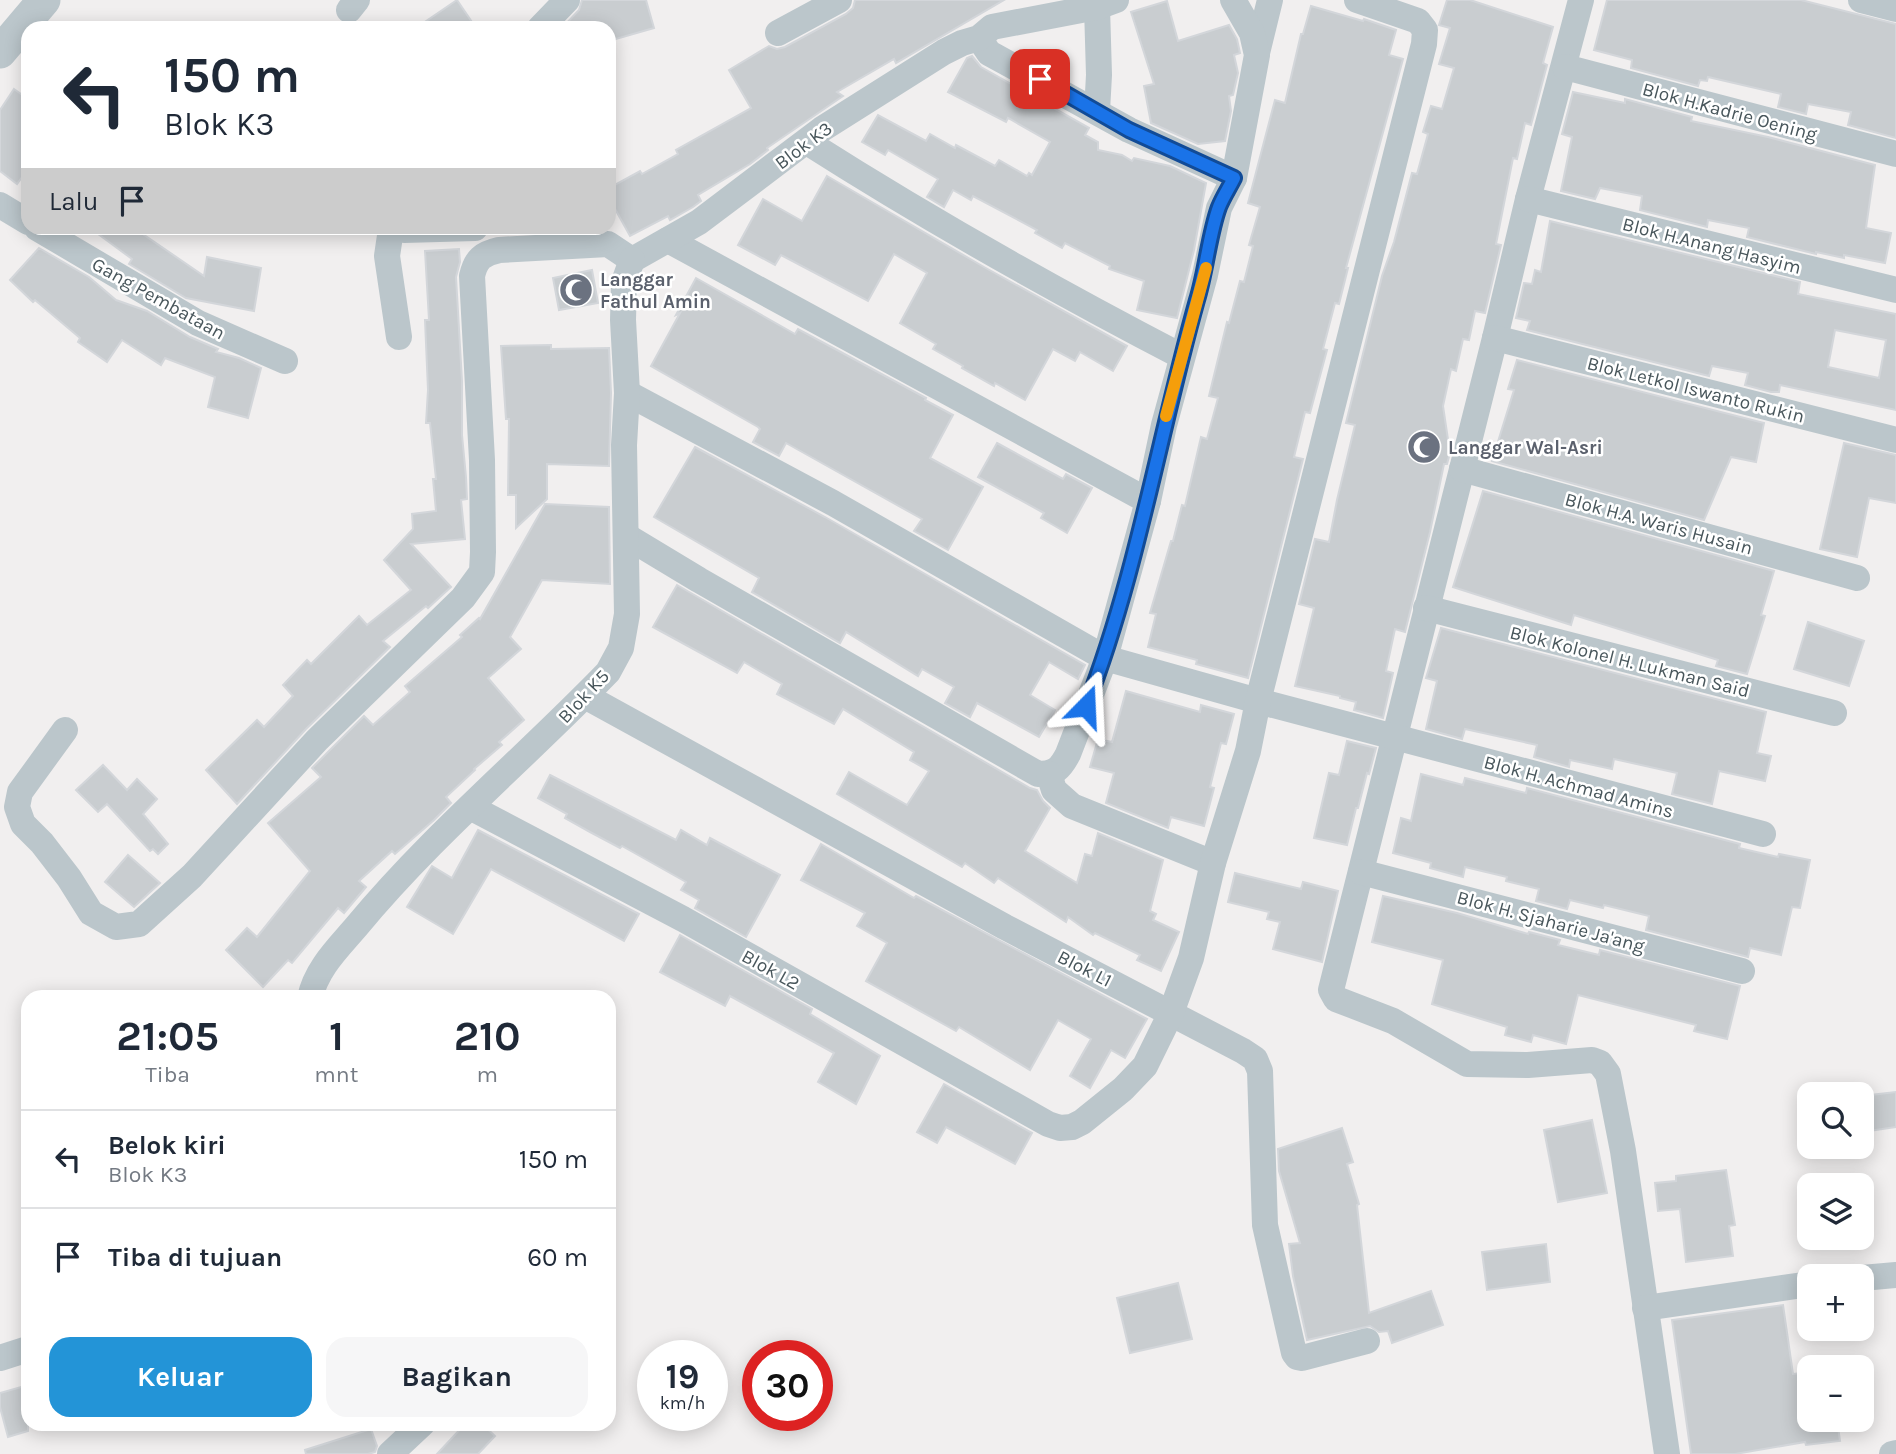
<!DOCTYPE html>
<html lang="id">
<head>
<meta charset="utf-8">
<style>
	:root { --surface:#fff; --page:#f6f6f7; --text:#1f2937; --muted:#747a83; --line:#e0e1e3; --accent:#2394d7 }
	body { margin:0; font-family:Karla,sans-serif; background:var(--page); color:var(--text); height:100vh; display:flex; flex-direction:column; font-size:26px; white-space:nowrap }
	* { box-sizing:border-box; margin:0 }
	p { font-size:23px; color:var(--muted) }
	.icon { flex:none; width:38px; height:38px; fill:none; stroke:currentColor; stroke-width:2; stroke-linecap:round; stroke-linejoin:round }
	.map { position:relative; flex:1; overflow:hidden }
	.sheet { position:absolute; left:21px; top:990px; width:595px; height:441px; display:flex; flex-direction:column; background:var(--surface); border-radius:21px; box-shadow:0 4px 18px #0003 }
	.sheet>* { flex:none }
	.hud { position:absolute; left:21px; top:21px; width:595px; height:214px; border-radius:21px; box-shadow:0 4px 18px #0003; background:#fff; color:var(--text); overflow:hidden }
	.fabs { position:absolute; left:1797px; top:1082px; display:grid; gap:14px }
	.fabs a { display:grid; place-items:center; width:77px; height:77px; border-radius:14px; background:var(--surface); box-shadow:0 4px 18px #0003; font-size:35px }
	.speed { position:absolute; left:637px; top:1340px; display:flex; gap:14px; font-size:35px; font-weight:700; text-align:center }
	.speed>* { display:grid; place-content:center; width:91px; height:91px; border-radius:50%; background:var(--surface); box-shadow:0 4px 18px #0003; line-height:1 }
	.speed small { font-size:18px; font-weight:400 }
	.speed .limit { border:10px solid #d22; background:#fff; color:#111 }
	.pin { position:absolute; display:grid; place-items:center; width:60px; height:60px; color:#fff; margin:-30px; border-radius:14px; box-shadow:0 4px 10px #0006 }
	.me { position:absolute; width:77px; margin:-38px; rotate:21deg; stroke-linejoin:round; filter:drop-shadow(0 0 5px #0008) }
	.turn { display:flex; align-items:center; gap:24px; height:147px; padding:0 28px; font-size:32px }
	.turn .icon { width:91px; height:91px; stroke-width:2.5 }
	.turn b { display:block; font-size:49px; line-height:60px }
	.then { display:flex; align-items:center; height:66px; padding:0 28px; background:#0003; gap:14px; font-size:26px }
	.eta { display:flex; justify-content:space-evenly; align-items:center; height:119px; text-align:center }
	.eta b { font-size:42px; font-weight:700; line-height:49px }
	.cta { display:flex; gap:14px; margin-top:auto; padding:14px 28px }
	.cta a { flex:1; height:80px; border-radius:21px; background:var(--accent); color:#fff; font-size:28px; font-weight:700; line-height:80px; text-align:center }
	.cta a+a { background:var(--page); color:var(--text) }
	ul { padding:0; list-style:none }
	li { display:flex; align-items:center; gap:21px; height:98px; padding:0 28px; border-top:2px solid var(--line) }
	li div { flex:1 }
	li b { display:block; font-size:26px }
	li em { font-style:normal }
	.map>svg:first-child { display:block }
	.building { fill:#c9cdd0; stroke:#d3d6da; stroke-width:2; fill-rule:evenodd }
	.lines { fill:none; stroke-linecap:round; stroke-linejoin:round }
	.minor { stroke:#bbc6cb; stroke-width:26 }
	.tertiary { stroke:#bbc6cb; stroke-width:33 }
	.route-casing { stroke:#114b97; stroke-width:18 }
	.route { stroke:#1a73e8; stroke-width:12 }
	.slow { stroke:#f59e0b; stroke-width:12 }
	.labels { text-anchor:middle; stroke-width:5; stroke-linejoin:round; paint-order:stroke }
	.street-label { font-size:19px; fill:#48565b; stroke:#fff }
	.worship-label { font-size:19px; font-weight:bold; fill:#5b616d; stroke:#fff; text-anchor:start }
</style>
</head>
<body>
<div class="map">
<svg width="1896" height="1454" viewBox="0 0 1896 1454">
	<rect width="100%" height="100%" fill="#f1efef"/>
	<!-- building -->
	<g class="building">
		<polygon points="457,0 476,28 416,28"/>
		<polygon points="582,0 646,0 654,28 609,41 609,28 562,28 579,10"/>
		<polygon points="855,0 1004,0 896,63 894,59 837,92 843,96 767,148 768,150 750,164 698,195 701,201 693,207 670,220 668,216 630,236 609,198 609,188 640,171 642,174 678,154 676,150 751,108 729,70 769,46 777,49 785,47 846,14 853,8"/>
		<polygon points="1447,0 1470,0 1553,27 1543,63 1547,65 1531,125 1525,123 1517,159 1513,158 1496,244 1501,245 1485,313 1475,311 1469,340 1463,339 1456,371 1451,369 1443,406 1450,453 1447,464 1444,464 1430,532 1405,632 1395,629 1386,671 1393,673 1383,718 1354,710 1356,702 1340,698 1340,696 1295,686 1314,608 1299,604 1315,539 1329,542 1337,500 1355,425 1346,423 1382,276 1394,242 1412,173 1417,174 1428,134 1423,132 1431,106 1442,109 1454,68 1439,64 1450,28 1439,25"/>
		<polygon points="1607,0 1801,0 1896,24 1896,138 1848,125 1851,112 1808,104 1806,114 1778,107 1781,94 1708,77 1707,81 1700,80 1698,86 1631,68 1632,60 1594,50"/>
		<polygon points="1167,1 1178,41 1229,25 1237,39 1240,53 1234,55 1238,73 1233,95 1229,96 1231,111 1225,141 1198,144 1151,123 1144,86 1154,84 1131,12"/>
		<polygon points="1311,6 1363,21 1364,19 1396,30 1389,55 1403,59 1346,268 1348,268 1339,304 1335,303 1323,349 1327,350 1310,413 1305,412 1294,457 1303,459 1248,678 1196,664 1197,660 1148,647 1156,614 1150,613 1171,541 1173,541 1182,505 1185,506 1201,437 1207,439 1218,398 1209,396 1227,322 1229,323 1240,281 1244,282 1253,246 1249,245 1260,207 1248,203 1265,138 1275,100 1285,103 1301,34 1303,34"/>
		<polygon points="972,56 981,67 1089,128 1085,135 1098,142 1098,150 1122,155 1132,161 1134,158 1170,166 1206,183 1194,250 1177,318 1137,310 1144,281 1109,269 1110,266 1065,243 1062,248 1035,233 1037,230 973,196 971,200 953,190 944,207 927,197 938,179 888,150 885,155 862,142 878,115 926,141 930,134 955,148 956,145 995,166 999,160 1027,176 1029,173 1032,175 1050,142 1008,118 1006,122 948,92 967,58"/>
		<polygon points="14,89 28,99 28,169 17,184 0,171 0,110"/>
		<polygon points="1573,92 1625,103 1625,99 1692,117 1691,121 1768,137 1875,165 1866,228 1891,233 1885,263 1844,255 1844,258 1816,252 1816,254 1747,237 1749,228 1708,220 1707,227 1640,210 1642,196 1600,188 1595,199 1561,191 1572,137 1562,134"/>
		<polygon points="827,176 984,267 1127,346 1113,371 1080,352 1075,361 1053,349 1025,400 995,383 994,386 962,368 963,366 933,349 936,344 900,323 927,273 894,254 868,301 781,255 775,265 738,245 763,199 802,221"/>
		<path d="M1550 221 1800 282 1798 294 1896 314V410L1780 385 1779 392H1771L1745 385 1748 373 1712 366 1709 376 1527 330 1530 321 1516 318 1524 283 1532 284 1535 270 1541 272ZM1835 330 1886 340 1879 378 1828 367Z"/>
		<polygon points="90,228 134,228 204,276 207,257 261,268 254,311 186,298 129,264 132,259"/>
		<polygon points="39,248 89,277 116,300 147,311 190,337 218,349 216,352 239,358 261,368 248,418 208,407 215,377 165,358 161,365 122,340 107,362 78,342 80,338 35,300 33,302 10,280"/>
		<polygon points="459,249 460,262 456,277 462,381 462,435 466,477 467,499 461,500 465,539 411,544 451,587 428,608 426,606 383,641 390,647 306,729 237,804 206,770 257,720 264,727 293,696 283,685 307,660 311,664 359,616 367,625 411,590 384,560 413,529 412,514 436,511 433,479 436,479 430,423 426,423 428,390 425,320 429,320 425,251"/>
		<polygon points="592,270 598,303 559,310 553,278"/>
		<polygon points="696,278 795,334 798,329 837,350 926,398 925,400 953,415 930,458 983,487 948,550 914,531 922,519 786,443 779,456 753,442 760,429 758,427 651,366 680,313 676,315"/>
		<polygon points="551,345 551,349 609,348 611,393 609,466 547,464 547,499 516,528 516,495 508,495 509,419 506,419 501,346"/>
		<polygon points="1517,360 1764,423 1756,462 1731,457 1704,520 1492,461 1514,390 1508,389"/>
		<polygon points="997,443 1063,479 1066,474 1092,488 1067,533 1041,518 1044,513 978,477"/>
		<polygon points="1844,443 1896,455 1896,503 1869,498 1857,557 1820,549"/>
		<polygon points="695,447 825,517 1085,665 1078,679 1049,662 1030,695 1055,710 1039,737 977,703 970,717 945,703 954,687 922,669 918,676 846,632 840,643 752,592 759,578 654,517"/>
		<polygon points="1483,491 1774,571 1761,615 1765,616 1747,674 1716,666 1718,660 1574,615 1571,625 1453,587"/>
		<polygon points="545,504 609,507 610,584 542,580 510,637 521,649 488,678 524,720 499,742 502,745 474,769 475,770 446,797 451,803 434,820 395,854 392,851 359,881 366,887 344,913 338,908 292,963 288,960 263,987 226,950 247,928 257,937 310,871 268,823 321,777 312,768 364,716 373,725 410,692 405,686 462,637 460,635 479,618 480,619"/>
		<polygon points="677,585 1030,788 1037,790 1043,801 1050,808 1025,851 1077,883 1085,854 1092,856 1098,833 1163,860 1150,911 1156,914 1153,920 1179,932 1161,971 1137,960 1140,955 1095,933 1093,935 1068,917 1066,922 998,878 994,883 965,863 962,867 837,794 849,772 907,805 929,771 910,760 914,752 843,709 834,724 777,694 782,684 744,662 737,673 653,627"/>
		<polygon points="1808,622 1864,641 1849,686 1794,669"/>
		<polygon points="1441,628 1766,712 1757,753 1771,756 1765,781 1719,771 1712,804 1672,794 1677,773 1614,759 1612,769 1570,760 1569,767 1534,757 1537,745 1465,729 1462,739 1426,729 1437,681 1426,678"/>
		<polygon points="1126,691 1200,712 1201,705 1234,714 1226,744 1221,743 1210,787 1214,788 1204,826 1171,817 1168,828 1106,803 1114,773 1090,767 1098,739 1112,742"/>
		<polygon points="1347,741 1376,748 1369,774 1367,773 1358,808 1356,808 1347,845 1314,838 1329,773 1339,775"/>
		<polygon points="103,765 127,790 137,779 157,799 143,814 168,844 158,854 153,849 150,851 107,804 98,812 76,790"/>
		<polygon points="1421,774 1463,785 1465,778 1526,793 1527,788 1740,844 1739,848 1778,857 1779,854 1810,860 1800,908 1792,907 1781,955 1750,948 1748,957 1646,930 1649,916 1604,905 1603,908 1570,900 1567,909 1536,901 1539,889 1506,881 1507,877 1465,867 1463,877 1430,868 1431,863 1393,853 1401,818 1411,821"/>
		<polygon points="550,775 676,840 681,830 707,845 710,838 780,875 746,937 695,908 699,900 681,890 686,882 622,846 620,848 590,832 565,818 567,814 538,798"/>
		<polygon points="478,830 639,914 624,941 491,869 453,934 407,907 432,866 452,878"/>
		<polygon points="821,844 914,898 916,896 1147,1019 1125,1058 1111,1050 1090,1088 1070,1076 1091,1039 1058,1020 1030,1070 959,1027 956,1031 866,981 887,943 857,926 865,913 801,880"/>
		<polygon points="128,855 160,883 134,907 105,882"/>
		<polygon points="1235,873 1301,889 1303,882 1338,891 1322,962 1273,949 1280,922 1267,919 1269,912 1228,902"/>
		<polygon points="1383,896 1457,913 1528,934 1529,932 1560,940 1558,945 1599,955 1600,950 1740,986 1727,1039 1694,1031 1696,1025 1578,995 1566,1044 1533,1035 1531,1042 1505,1035 1507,1027 1432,1004 1443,960 1372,942"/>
		<polygon points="680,935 812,1009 810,1014 880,1056 856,1104 818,1082 834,1053 730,996 725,1006 660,972"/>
		<polygon points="944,1084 1032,1133 1015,1164 946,1127 937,1143 917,1132"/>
		<polygon points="1896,1092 1896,1127 1862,1132 1862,1096"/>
		<polygon points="1592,1120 1607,1193 1558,1202 1544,1130"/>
		<polygon points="1342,1128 1353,1162 1347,1164 1359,1204 1357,1205 1369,1313 1431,1291 1443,1325 1392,1343 1388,1331 1379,1332 1370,1326 1307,1340 1293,1276 1289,1244 1300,1243 1279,1171 1278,1149"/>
		<polygon points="1726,1170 1735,1225 1729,1226 1733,1256 1686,1262 1680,1209 1658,1211 1655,1183 1676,1181 1676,1176"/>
		<polygon points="1546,1244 1550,1282 1487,1290 1482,1252"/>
		<polygon points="1178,1283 1192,1339 1130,1353 1117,1298"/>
		<polygon points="1783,1305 1793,1374 1810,1372 1810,1419 1837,1419 1840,1441 1806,1445 1805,1442 1735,1454 1691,1454 1672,1320"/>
		<polygon points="28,1385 28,1431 8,1437 0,1407 0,1393"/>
		<polygon points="465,1424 482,1424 495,1436 478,1454 437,1454"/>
		<polygon points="371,1429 377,1446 375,1452 368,1454 306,1454 305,1450"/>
	</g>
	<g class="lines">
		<!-- minor -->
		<g class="minor">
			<polyline points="1581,0 1528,199 1495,338 1331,990 1336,999 1393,1021 1467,1064 1528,1065 1592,1060 1600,1063 1608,1074 1623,1151 1667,1454"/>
			<polyline points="1861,0 1896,9"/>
			<polyline points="1097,7 1099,75 1097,111"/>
			<polyline points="349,10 357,0"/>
			<polyline points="540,28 567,0"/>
			<polyline points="778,33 839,0"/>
			<polyline points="979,38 989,53 1129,130 1234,178"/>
			<polyline points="1257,53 1270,0"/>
			<polyline points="1565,67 1896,154"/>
			<path d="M807 142C928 219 1054 290 1181 356"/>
			<polyline points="1528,199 1896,290"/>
			<polyline points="0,205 28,222"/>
			<polyline points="37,228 198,323 285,361"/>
			<polyline points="391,228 404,230 475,228"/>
			<polyline points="391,229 387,256 399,337"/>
			<polyline points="668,240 1148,501"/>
			<polyline points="632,260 699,222 822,129 944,52 962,43 979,38 992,27 1097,7 1116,0"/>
			<polyline points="1495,338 1896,440"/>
			<polyline points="627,393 833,503 1105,658 1258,701 1763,834"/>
			<polyline points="1462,469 1857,578"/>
			<path d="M626 536 699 580 1038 774C1055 774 1060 769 1068 754L1105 658 1148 501 1164 425 1205 275 1219 208 1234 178 1257 55 1252 33 1233 0"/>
			<polyline points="1426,608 1834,713"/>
			<polyline points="585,696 1005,927 1243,1051 1255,1059 1260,1071 1265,1225 1294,1353 1297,1357 1302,1358 1367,1341"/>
			<path d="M65 730 20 792 17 807 23 824 42 843 69 878 91 913 116 927 139 924 192 876 317 740 463 598 482 572 483 552 482 460 472 276C476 259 482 254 499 250L608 244 632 260"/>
			<polyline points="1049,774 1054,790 1072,806 1213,863"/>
			<polyline points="470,807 683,919 1048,1124 1060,1128 1072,1127 1082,1122 1123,1089 1145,1066 1171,1013 1191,958 1213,863 1248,751 1258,701 1424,44 1425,30 1418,21 1357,0"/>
			<polyline points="1361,872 1742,971"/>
			<path d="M310 998C316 969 338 948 356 927 432 835 525 758 608 672L621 648 627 614 624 445 627 393 623 320 624 282 632 260"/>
			<polyline points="1862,1278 1896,1275"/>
			<polyline points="1645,1308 1810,1284"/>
			<polyline points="0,1358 28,1349"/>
			<polyline points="390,1454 422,1424"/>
			<polyline points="1892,1454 1896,1453"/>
		</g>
		<!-- tertiary -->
		<polyline class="tertiary" points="0,52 44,0"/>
	</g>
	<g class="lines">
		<!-- route casing -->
		<g class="route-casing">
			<path id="route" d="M1040 79 1129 130 1234 178C1229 188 1223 197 1219 207 1209 234 1206 271 1197 300 1159 435 1137 575 1086 706"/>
		</g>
		<!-- route -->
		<use href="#route" class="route"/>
		<!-- slow -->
		<polyline class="slow" points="1166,416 1206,268"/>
	</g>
	<!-- icons -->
	<defs>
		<g id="mosque-disc" transform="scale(1.75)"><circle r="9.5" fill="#6b7280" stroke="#fff"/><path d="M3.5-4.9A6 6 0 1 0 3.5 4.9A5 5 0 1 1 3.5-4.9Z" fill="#fff"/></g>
	</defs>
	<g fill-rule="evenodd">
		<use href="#mosque-disc" x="576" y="290"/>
		<use href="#mosque-disc" x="1424" y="447"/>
	</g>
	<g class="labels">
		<!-- street labels -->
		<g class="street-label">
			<text transform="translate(1730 111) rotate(15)" y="7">Blok H.Kadrie Oening</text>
			<text transform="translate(803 145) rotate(-37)" y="7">Blok K3</text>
			<text transform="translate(1712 245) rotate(14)" y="7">Blok H.Anang Hasyim</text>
			<text transform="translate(159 298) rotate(29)" y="7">Gang Pembataan</text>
			<text transform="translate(1696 389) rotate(14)" y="7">Blok Letkol Iswanto Rukin</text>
			<text transform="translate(1659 523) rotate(15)" y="7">Blok H.A. Waris Husain</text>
			<text transform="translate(1630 661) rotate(14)" y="7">Blok Kolonel H. Lukman Said</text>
			<text transform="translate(583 696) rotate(-47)" y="7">Blok K5</text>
			<text transform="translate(1579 786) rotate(15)" y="7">Blok H. Achmad Amins</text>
			<text transform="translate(1551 921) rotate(15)" y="7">Blok H. Sjaharie Ja'ang</text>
			<text transform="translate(1085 968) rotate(27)" y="7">Blok L1</text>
			<text transform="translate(771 969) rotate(29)" y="7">Blok L2</text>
		</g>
		<!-- worship labels -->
		<g class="worship-label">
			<text x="600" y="286">Langgar<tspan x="600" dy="22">Fathul Amin</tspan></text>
			<text x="1448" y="454">Langgar Wal-Asri</text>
		</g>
	</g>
</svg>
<div class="fabs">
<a><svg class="icon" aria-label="search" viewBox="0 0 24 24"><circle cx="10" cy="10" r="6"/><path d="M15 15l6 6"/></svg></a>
<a><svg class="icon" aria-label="layers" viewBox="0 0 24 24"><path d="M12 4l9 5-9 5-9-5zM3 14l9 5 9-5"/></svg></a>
<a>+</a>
<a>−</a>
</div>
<div class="speed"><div>19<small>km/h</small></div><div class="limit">30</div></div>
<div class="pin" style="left:1040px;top:79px;background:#d93025"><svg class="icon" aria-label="arrive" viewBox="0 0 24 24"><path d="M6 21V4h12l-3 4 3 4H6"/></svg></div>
<svg class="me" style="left:1086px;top:706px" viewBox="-20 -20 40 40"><path d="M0-17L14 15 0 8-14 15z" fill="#1a73e8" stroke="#fff" stroke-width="4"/></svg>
<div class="hud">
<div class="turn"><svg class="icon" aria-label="left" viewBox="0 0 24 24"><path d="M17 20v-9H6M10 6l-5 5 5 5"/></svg><div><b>150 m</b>Blok K3</div></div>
<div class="then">Lalu<svg class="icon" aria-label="arrive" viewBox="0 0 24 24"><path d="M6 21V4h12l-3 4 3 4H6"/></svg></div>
</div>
<section class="sheet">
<div class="eta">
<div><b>21:05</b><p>Tiba</p></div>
<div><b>1</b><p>mnt</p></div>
<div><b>210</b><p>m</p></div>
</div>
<ul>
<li><svg class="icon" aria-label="left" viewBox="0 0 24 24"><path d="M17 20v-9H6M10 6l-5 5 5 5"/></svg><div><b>Belok kiri</b><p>Blok K3</p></div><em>150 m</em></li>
<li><svg class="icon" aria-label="arrive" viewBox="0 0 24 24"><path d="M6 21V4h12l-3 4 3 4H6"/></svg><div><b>Tiba di tujuan</b></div><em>60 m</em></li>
</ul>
<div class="cta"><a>Keluar</a><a>Bagikan</a></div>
</section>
</div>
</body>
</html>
